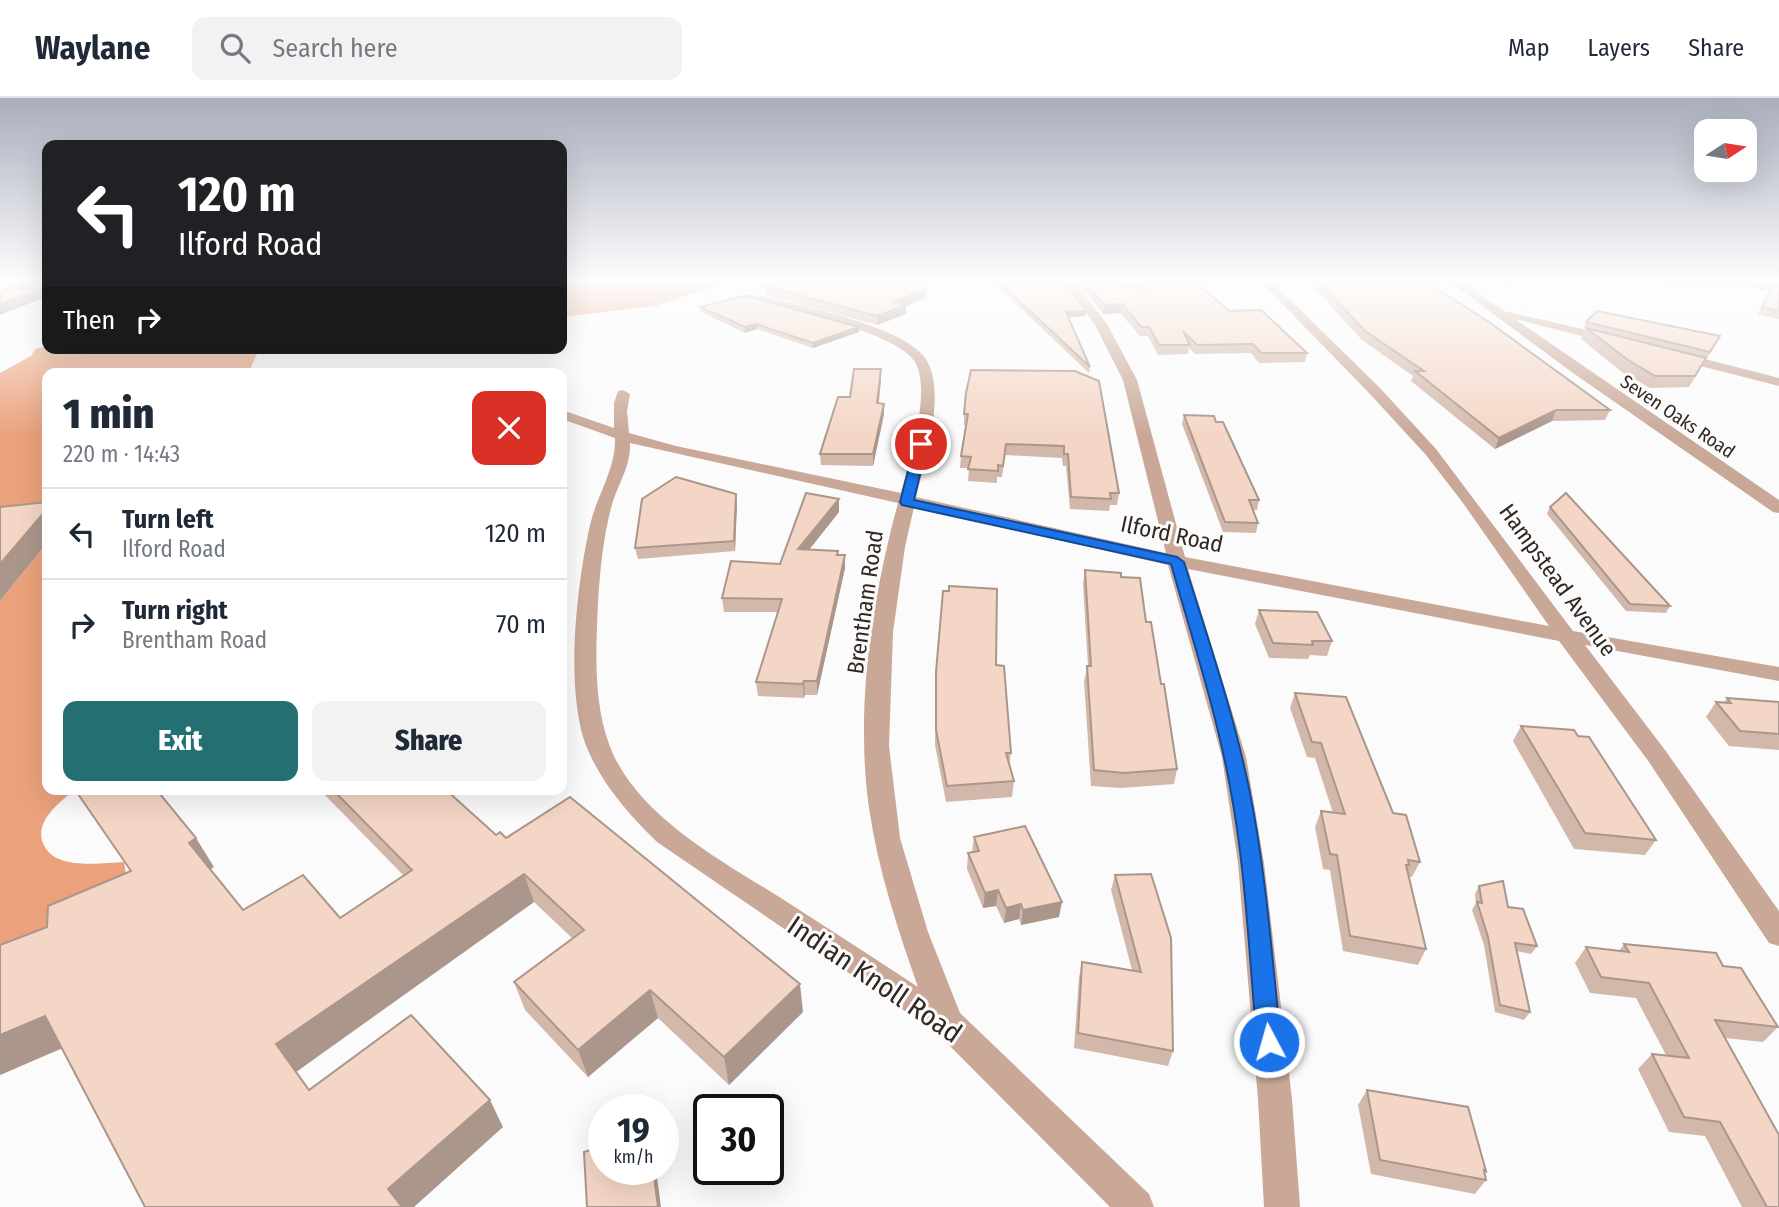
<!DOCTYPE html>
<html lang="en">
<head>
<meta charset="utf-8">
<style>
	:root { --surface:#fff; --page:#f2f2f3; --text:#1f2937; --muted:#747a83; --line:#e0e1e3; --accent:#246f72 }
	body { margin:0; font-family:"Fira Sans Condensed",sans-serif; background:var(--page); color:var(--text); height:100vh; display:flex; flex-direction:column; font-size:26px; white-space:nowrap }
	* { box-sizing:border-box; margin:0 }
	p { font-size:23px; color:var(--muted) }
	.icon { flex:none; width:38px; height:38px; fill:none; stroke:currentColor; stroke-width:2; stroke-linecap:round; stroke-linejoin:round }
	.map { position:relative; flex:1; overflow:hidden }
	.side { position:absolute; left:42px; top:270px; width:525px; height:427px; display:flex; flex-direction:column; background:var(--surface); border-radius:14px; box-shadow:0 7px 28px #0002 }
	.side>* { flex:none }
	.guide { position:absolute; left:42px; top:42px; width:525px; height:214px; border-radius:14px; box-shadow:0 7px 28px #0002; background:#202124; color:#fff; overflow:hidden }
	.needle { width:46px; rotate:78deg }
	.buttons { position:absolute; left:1694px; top:21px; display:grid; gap:14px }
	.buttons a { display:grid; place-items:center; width:63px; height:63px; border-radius:14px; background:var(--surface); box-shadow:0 7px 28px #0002; font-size:35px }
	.speed { position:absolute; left:588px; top:996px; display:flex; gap:14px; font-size:35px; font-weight:700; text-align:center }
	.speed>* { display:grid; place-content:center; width:91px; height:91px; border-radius:50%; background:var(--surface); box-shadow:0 7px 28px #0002; line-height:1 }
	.speed small { font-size:18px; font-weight:400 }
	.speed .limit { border:4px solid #111; border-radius:10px; background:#fff; color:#111 }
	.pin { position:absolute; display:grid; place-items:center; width:60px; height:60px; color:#fff; margin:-30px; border:4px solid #fff; border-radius:50%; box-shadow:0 2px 7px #0007 }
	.me { position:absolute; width:77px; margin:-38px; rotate:354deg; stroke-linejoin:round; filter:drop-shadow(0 0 5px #0008) }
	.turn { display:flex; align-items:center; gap:24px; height:147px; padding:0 21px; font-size:32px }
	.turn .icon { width:91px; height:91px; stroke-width:2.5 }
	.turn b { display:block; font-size:49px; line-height:60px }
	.then { display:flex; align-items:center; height:66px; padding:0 21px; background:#0003; gap:14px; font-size:26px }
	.round { display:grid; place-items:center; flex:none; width:74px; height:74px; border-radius:14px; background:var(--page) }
	.overview { display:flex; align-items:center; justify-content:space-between; height:119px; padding:0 21px }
	h1 { font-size:42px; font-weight:800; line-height:52px }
	.button { display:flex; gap:14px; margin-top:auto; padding:14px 21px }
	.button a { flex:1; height:80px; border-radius:14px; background:var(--accent); color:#fff; font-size:28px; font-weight:800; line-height:80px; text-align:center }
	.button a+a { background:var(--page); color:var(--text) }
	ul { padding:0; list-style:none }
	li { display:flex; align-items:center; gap:21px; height:91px; padding:0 21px; border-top:2px solid var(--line) }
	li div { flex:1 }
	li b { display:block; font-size:26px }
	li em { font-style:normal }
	header { display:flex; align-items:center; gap:42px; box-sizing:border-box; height:98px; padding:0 35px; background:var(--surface); border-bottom:2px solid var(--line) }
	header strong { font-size:33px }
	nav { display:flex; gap:38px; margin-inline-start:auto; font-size:24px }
	.search { width:490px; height:63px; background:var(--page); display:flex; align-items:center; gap:18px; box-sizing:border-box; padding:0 24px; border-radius:14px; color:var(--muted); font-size:26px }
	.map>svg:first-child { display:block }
	.water { fill:#eba27c }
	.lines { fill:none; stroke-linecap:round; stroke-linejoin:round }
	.street { fill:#c9a897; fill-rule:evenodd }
	.secondary { fill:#ae7f67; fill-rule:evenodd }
	.wall { fill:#d2b8aa }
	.shaded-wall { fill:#ab968b }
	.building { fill:#f4d6c6; stroke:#ab968b; stroke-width:2 }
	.route { fill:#1a73e8; stroke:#114b97; stroke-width:2 }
	.labels { text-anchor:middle; stroke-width:6; stroke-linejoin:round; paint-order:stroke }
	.far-street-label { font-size:19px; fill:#322721; stroke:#fbfbfb }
	.street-label { font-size:23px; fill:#322721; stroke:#fbfbfb }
	.near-street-label { font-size:28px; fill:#322721; stroke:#fbfbfb }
</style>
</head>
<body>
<header>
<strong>Waylane</strong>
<div class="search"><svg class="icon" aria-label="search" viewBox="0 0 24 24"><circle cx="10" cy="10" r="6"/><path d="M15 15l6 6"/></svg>Search here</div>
<nav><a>Map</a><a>Layers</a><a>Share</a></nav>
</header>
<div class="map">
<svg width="1779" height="1109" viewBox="0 0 1779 1109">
	<rect width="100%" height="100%" fill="#fbfbfb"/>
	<!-- water -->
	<g class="water">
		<polygon points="562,183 730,183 655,208 562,219"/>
		<polygon points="47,248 47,250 270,250 257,256 251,269 252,275 47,275 47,425 0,430 0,275 31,258 35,251"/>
		<path d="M47 445V691H75C65 700 54 708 47 719 42 726 39 736 43 745 53 773 101 765 124 764L131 805 0 865V503Z"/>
	</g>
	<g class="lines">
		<!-- street -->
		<g class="street">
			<path d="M1063 183H1074L1107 226 1137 282 1185 459 1549 528 1463 405 1426 357 1370 296 1260 183H1271L1380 290 1436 351 1573 533 1779 569V583L1585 547 1665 652 1779 813V848L1769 845 1649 664 1559 543 1188 471 1246 659 1264 765 1292 1001 1300 1109H1264L1258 1001 1238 765 1222 659 1168 467 914 409 905 449 893 534 889 648 900 740 928 834 960 915 1149 1096 1154 1109H1110L937 935 657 744C629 717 602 686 587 650 564 594 577 485 590 427 597 397 616 371 615 340L562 321V312L614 330V305L618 293 623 292 630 296 627 313 629 335 676 348 901 395C909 364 932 293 915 264 897 234 786 211 751 202V198L755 197C793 206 908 228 927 263 946 296 925 364 916 399L1166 455 1123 282 1095 227ZM630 345 898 405C872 501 855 610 869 710 878 771 897 830 918 889 874 860 829 831 784 802 724 764 635 718 609 646 593 602 596 551 598 505 600 473 603 441 611 410 617 387 631 369 630 345Z"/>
			<polygon points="1449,183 1461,183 1504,213 1613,238 1615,241 1609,245 1515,221 1779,402 1779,415 1773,414 1573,275"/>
			<polygon points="1742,183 1757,183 1772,191 1763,193"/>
			<polygon points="1678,254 1779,280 1779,288 1673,261 1672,258"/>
		</g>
		<!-- secondary -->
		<polygon class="secondary" points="30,183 45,183 0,200 0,193"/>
	</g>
	<!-- wall -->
	<g class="wall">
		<polygon points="992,183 1064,183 1086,213 1085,218 1068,219 1090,269 1089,275"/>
		<polygon points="1083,183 1095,183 1229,213 1307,255 1305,264 1259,265 1251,255 1195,256 1189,250 1188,256 1158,257 1148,238 1140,238 1120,215 1103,216 1082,189"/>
		<polygon points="1308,183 1422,183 1610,312 1605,322 1552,323 1495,351 1411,283 1413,278 1362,242"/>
		<polygon points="1505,183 1514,183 1512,189"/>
		<polygon points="1657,183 1751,183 1748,189 1666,188"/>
		<polygon points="1762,183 1779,183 1779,221 1758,216 1771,188"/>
		<polygon points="765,188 926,200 906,208 906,216 877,227 766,197"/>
		<polygon points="750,199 859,229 859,234 813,250 757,231 745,235 701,214 700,209"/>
		<polygon points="1586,224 1720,238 1707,260 1692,256 1700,271 1689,289 1650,290 1622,274 1581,241 1586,230 1584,230"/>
		<polygon points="971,272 1119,395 1117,407 1110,407 1109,413 1070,411 1066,368 1063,368 1062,360 1005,357 1002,379 997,379 997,385 968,383 969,370 960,370 961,358 966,327 964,327 964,316"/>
		<polygon points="881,282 879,305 884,306 884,316 873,368 821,367 820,356 850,299"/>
		<polygon points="1184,317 1216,324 1259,402 1257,412 1253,412 1258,425 1256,435 1223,434 1182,326"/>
		<polygon points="737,406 735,453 638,461 635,450"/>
		<polygon points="1550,409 1670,508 1666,515 1626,513 1547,416"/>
		<polygon points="839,414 809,452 838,457 845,470 817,597 805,597 804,600 758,598 756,584 778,514 724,514 722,500 780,466"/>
		<polygon points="1085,472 1121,479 1146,524 1161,586 1177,671 1174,686 1121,690 1091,688 1084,583 1088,568 1083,486"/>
		<polygon points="1259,512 1332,543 1327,558 1310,557 1308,561 1269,560 1255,526"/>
		<polygon points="996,567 1011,655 1009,667 1014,683 1012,699 946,704 935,647 936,574"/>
		<polygon points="1295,595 1393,715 1420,764 1412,779 1409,779 1426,851 1418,867 1343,853 1330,772 1323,771 1315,729 1321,713 1333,715 1315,660 1307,659 1290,610"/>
		<polygon points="1727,600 1779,604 1779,652 1729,648 1706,619 1716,604 1724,604"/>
		<polygon points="1521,628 1656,742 1645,757 1574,751 1513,643"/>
		<polygon points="319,691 445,691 496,737 506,740 803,914 729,987 658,920 588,979 525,912 514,884 572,840 534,804 296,974 309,992 503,1029 62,950 0,977 0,847 214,769 210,771 243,812 340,820 404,778"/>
		<polygon points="974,739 1059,819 1021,827 1019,821 1004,825 996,808 983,810 967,771 968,755 972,754"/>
		<polygon points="1115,777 1173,953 1168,968 1074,950 1079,879 1082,864 1132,872 1111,792"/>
		<polygon points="1479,788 1508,809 1537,848 1531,856 1517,853 1530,914 1524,922 1495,914 1484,847 1472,812 1476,805 1475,796"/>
		<polygon points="1624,846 1723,868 1778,929 1763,944 1725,940 1779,1109 1742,1109 1705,1038 1669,1034 1638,971 1652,956 1666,957 1636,900 1590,895 1575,865 1586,849 1619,853"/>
		<polygon points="1367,992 1486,1073 1485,1075 1486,1082 1475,1096 1371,1076 1358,1007"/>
	</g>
	<!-- shaded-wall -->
	<g class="shaded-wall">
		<polygon points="42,191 46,199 0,217 0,206"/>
		<polygon points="926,191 926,200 906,208 906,216 877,227 877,218 894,204"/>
		<polygon points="1122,206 1120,215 1103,216 1104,207"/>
		<polygon points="1086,213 1085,218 1065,220 1066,214"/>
		<polygon points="756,226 757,231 745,235 745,229"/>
		<polygon points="859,229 859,234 813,250 813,245"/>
		<polygon points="881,271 881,282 877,316 877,305"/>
		<polygon points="884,306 884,316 873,368 873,356"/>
		<polygon points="1556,312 1552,323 1495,351 1499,340"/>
		<polygon points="736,396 737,406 735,453 734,443"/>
		<polygon points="839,401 839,414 799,464 798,451"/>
		<polygon points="47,411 47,445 0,503 0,466"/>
		<polygon points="845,457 845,470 817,597 817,583"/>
		<polygon points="804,583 805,597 804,600 803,586"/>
		<polygon points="196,740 214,769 207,773 189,745"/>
		<polygon points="524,776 534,804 296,974 276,946"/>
		<polygon points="998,792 996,808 983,810 985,795"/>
		<polygon points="1062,804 1059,819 1021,827 1023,812"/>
		<polygon points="1021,806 1019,821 1004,825 1006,810"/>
		<polygon points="800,886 803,914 729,987 724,959"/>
		<polygon points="650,892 658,920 588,979 578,952"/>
		<polygon points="45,918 72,946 0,977 0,937"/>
		<polygon points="490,1002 503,1029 414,1109 401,1109 388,1091"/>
		<polygon points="653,1071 656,1071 661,1109 658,1109"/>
	</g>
	<!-- building -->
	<g class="building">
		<polygon points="785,183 916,183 926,191 894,204 906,207 877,218 765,188"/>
		<polygon points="998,183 1064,183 1086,213 1066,214 1090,269"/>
		<polygon points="1085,183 1095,183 1148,191 1160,183 1194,183 1229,213 1261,212 1307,255 1261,255 1253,246 1197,247 1183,233 1190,247 1159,247 1149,229 1141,229 1122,206 1104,207"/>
		<polygon points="1318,183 1422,183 1434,189 1489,224 1610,312 1556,312 1499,340 1415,273 1424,273 1365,233"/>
		<polygon points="1777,183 1779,183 1779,213 1762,209 1772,188 1778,185"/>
		<polygon points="9,190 42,191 0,206 0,193"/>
		<polygon points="748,197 750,199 859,229 813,245 756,226 745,229 700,209"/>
		<polygon points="1597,213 1720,238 1710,254 1586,224"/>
		<polygon points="1586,230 1706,260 1695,278 1655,278 1628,262"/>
		<polygon points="854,271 881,271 877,305 884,306 873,356 820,356 838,299 850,299"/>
		<polygon points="971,272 1075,273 1099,283 1119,395 1110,395 1111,401 1071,399 1068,356 1064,356 1064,348 1006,346 1003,368 998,367 998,373 968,371 971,359 961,358 968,316 964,316 966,295"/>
		<polygon points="1184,317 1214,318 1216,324 1223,324 1259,402 1249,402 1258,425 1225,424"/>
		<polygon points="676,379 736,396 734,443 635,450 642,401"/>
		<polygon points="806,395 839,401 798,451 838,453 837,457 845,457 817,583 804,583 803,586 756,584 782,501 722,500 731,463 780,466"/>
		<polygon points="1566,395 1670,508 1630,506 1550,409"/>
		<polygon points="47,404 47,411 0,466 0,409"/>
		<polygon points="1085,472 1121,475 1121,479 1140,480 1146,524 1151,524 1161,586 1164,586 1177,671 1124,675 1094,672 1087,568 1091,568"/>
		<polygon points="949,488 997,491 996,567 1004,568 1011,655 1006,655 1014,683 947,688 936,632 936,574 943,493 949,493"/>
		<polygon points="1259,512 1317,514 1332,543 1312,543 1313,547 1273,545"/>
		<polygon points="1295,595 1346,599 1393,715 1406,717 1420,764 1408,762 1409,767 1406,767 1426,851 1350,838 1337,757 1330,756 1321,713 1345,716 1321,645 1312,644"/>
		<polygon points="1727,600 1779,604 1779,636 1740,633 1716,604 1731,605"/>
		<polygon points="1521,628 1574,632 1578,638 1589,639 1656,742 1585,735"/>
		<polygon points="79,691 156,691 196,740 189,745 243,812 303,777 340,820 412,772 332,691 445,691 496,737 500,734 506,740 570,699 800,886 724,959 650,892 578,952 514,884 584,832 524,776 276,946 309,992 411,917 490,1002 388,1091 402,1109 145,1109 45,918 0,937 0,847 47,829 48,808 131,773 76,693"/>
		<polygon points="1025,728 1062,804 1023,812 1021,806 1006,810 998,792 985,795 968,755 979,753 974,739"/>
		<polygon points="1151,776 1171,840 1173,953 1078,935 1082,864 1141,874 1115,777"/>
		<polygon points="1503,783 1508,809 1523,811 1537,848 1515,845 1530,914 1500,907 1488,839 1477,804 1482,805 1479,788"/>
		<polygon points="1624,846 1716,855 1723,868 1741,870 1778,929 1715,922 1779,1037 1779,1109 1767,1109 1720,1024 1684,1019 1652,956 1689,960 1649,885 1601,879 1586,849 1629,854"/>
		<polygon points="1367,992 1468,1009 1486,1073 1484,1072 1486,1082 1380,1062"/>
		<polygon points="604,1048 604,1071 653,1071 658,1109 587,1109 584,1054"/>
	</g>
	<!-- sky -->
	<linearGradient id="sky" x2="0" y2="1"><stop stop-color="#a9adbd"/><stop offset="0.54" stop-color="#fdfdfd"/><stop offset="1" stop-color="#fdfdfd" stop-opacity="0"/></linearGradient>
	<rect width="1779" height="338" fill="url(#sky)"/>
	<!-- route -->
	<path class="route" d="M921 343 927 346 914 402 1177 459 1184 464C1207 538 1233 613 1249 690 1266 773 1272 859 1281 944L1277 952 1269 955 1260 952 1257 944C1249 859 1246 772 1230 689 1216 613 1192 540 1171 466L902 407 900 404 915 346Z"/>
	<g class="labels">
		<!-- far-street labels -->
		<g class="far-street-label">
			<text transform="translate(1678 318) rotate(34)" y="7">Seven Oaks Road</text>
		</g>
		<!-- street labels -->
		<g class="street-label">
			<text transform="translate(1172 436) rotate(12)" y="8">Ilford Road</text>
			<text transform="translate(1558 482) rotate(54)" y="8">Hampstead Avenue</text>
			<text transform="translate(865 504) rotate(-82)" y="8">Brentham Road</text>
		</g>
		<!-- near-street labels -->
		<g class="near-street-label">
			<text transform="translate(875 881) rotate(34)" y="10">Indian Knoll Road</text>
		</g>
	</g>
</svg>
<div class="buttons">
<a><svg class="needle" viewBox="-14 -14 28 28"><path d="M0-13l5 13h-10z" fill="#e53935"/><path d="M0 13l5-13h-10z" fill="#747a83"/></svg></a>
</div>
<div class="speed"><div>19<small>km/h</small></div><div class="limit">30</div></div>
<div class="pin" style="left:921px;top:346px;background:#d93025"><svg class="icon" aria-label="arrive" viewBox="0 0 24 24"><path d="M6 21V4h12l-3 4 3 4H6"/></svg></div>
<svg class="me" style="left:1269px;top:944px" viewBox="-20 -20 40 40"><circle r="17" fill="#1a73e8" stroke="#fff" stroke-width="3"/><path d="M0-11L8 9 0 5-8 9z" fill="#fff"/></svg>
<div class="guide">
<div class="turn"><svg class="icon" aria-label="left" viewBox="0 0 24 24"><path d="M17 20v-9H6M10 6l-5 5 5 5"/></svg><div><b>120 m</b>Ilford Road</div></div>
<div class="then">Then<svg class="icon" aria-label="right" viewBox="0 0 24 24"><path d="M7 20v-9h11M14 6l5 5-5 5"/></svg></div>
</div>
<section class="side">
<div class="overview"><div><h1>1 min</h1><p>220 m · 14:43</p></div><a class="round" style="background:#d93025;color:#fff"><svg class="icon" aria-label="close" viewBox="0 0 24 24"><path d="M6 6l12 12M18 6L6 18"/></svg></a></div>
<ul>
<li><svg class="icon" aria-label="left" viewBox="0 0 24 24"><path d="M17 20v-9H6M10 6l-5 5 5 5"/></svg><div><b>Turn left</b><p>Ilford Road</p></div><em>120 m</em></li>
<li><svg class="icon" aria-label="right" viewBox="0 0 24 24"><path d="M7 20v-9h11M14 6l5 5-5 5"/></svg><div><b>Turn right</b><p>Brentham Road</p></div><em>70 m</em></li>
</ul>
<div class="button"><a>Exit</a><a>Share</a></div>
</section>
</div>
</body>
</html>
